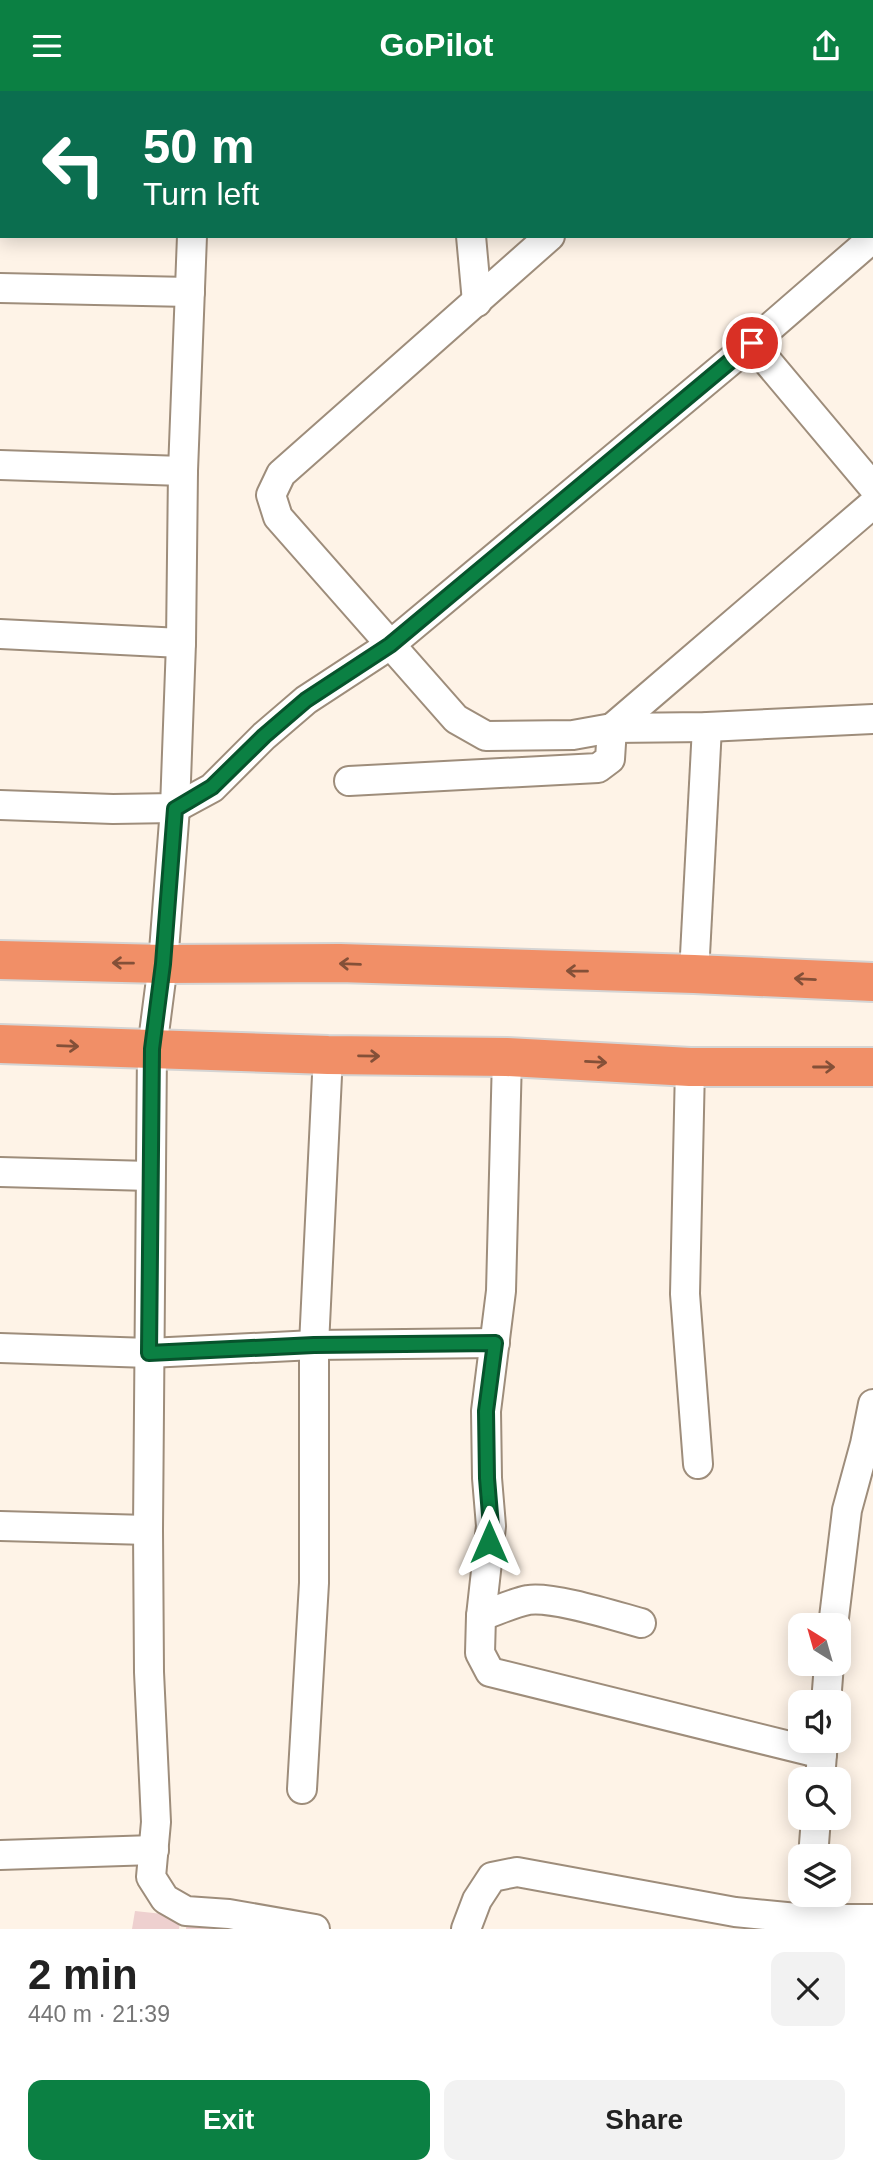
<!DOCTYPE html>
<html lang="en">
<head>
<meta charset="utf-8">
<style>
	:root { --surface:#fff; --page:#f2f2f2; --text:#222; --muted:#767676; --accent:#0b8043 }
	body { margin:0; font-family:Helvetica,sans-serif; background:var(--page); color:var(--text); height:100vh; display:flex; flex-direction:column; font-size:26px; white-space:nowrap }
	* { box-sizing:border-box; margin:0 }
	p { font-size:23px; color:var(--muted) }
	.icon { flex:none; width:38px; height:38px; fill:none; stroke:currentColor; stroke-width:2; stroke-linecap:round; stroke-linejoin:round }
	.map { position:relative; height:1838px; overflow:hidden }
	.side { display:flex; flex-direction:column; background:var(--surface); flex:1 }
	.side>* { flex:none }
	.banner { position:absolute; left:0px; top:0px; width:873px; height:147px; box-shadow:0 4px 18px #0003; background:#0b6e4f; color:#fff; overflow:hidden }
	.needle { width:46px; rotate:323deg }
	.tools { position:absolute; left:788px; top:1522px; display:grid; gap:14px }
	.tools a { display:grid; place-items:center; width:63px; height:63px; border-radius:14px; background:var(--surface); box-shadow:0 4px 18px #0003; font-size:35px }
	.pin { position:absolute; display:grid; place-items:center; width:60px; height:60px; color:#fff; margin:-30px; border:4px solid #fff; border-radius:50%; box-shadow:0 2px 7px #0007 }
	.me { position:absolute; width:77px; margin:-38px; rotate:0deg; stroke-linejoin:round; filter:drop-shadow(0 0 5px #0008) }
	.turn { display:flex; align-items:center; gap:24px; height:147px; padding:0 28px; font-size:32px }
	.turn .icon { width:91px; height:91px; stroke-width:2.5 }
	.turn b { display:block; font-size:49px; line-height:60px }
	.round { display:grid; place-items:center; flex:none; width:74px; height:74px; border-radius:14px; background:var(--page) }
	.overview { display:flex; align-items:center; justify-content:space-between; height:119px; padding:0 28px }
	h1 { font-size:42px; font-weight:600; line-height:52px }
	.action { display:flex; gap:14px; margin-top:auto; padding:14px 28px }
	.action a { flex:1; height:80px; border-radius:14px; background:var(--accent); color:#fff; font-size:28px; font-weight:600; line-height:80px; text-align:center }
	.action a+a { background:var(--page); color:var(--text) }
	header { display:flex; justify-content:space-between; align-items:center; height:91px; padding:0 28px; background:var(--accent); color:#fff; font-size:32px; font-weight:600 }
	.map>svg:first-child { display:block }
	.building { fill:#eed0cf }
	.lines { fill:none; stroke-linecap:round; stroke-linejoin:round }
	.minor-casing { stroke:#9e8d7b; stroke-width:32 }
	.highway-casing { stroke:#d5d4d3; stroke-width:42 }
	.minor { stroke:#fff; stroke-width:28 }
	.highway { stroke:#f18f67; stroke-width:38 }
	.oneway { stroke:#845038 }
	.route-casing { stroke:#07532c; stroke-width:18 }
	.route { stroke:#0b8043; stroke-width:12 }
</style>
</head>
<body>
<header><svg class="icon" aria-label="menu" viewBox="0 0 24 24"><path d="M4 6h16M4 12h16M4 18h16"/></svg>GoPilot<svg class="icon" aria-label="share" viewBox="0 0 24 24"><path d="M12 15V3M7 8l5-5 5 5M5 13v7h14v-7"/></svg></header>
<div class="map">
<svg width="873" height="1838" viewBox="0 0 873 1838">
	<rect width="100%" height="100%" fill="#fef3e7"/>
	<!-- building -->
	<g class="building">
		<polygon points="135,1820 181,1825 179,1838 132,1838"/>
		<polygon points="187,1828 234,1833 233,1838 186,1838"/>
	</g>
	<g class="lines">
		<!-- minor casing -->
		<g class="minor-casing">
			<g id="minor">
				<polyline points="211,0 211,2"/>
				<polyline points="406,0 407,2"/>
				<polyline points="496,2 498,0"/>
				<polyline points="719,2 721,0"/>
				<polyline points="0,23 2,23"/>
				<polyline points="192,145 183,380 181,552 175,717 163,873 152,958 148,1439 149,1581 156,1731 151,1786 165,1808 186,1820 229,1823 315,1838"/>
				<polyline points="471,145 477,211"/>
				<polyline points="550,145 281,383 271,404 278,426 456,628 486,645 573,644 612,637 707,636 873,628"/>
				<polyline points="0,197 190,201"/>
				<polyline points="752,252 873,396"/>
				<polyline points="0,374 183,380"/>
				<polyline points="0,543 181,552"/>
				<polyline points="349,690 598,677 610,668 612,637 873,413"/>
				<polyline points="0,714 113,718 175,717 212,697 264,645 306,609 390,554 752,252 873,147"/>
				<polyline points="694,883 707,636"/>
				<polyline points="507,966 501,1200 486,1320 487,1387 491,1435 481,1525 480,1562 490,1581 822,1663"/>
				<polyline points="690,976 685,1203 698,1373"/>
				<polyline points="0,1081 150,1085"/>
				<polyline points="0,1257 149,1262 314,1254 495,1252"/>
				<polyline points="0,1435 148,1439"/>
				<path d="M481 1525C496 1520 513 1512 528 1509 553 1505 615 1525 641 1532"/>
				<polyline points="833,1535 847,1419 865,1353 873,1313"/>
				<polyline points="826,1612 829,1573"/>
				<polyline points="820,1689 823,1650"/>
				<polyline points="302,1698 314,1492 314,1254 328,964"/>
				<polyline points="0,1764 154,1759"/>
				<polyline points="813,1766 816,1727"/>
				<polyline points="466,1838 477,1809 492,1786 517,1781 735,1821 807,1828 873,1828"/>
			</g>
		</g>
		<!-- highway casing -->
		<g class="highway-casing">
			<g id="highway">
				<polyline points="0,869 163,873 340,872 694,883 873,891"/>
				<polyline points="0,953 328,964 507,966 690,976 873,976"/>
			</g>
		</g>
		<!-- minor -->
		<use href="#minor" class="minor"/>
		<!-- highway -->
		<use href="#highway" class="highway"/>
	</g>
	<!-- one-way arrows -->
	<defs><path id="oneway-shaft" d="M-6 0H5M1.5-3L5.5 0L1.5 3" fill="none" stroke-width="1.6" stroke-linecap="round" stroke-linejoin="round" transform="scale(1.75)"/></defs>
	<g class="oneway">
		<use href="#oneway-shaft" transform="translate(123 872) rotate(-179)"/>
		<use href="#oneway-shaft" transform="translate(350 873) rotate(-178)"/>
		<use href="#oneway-shaft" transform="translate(577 880) rotate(-179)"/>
		<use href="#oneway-shaft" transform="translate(805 888) rotate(-177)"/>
		<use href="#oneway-shaft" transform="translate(68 955) rotate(2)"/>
		<use href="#oneway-shaft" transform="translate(369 965) rotate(1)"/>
		<use href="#oneway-shaft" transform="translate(596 971) rotate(3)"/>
		<use href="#oneway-shaft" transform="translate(824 976)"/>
	</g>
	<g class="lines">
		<!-- route casing -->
		<g class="route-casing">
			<polyline id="route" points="489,1451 491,1436 487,1387 486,1320 495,1252 314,1254 149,1262 152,958 163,873 175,718 212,696 264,645 306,609 390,554 752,252"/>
		</g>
		<!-- route -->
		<use href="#route" class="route"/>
	</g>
</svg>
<div class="tools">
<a><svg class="needle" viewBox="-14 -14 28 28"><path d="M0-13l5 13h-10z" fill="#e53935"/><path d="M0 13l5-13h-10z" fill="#767676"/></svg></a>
<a><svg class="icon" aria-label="sound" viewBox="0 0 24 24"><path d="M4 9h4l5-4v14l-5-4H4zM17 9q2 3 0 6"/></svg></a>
<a><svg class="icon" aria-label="search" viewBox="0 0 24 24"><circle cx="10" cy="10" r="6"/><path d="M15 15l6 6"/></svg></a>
<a><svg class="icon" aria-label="layers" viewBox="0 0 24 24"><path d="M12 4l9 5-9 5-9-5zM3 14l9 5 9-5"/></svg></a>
</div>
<div class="pin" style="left:752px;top:252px;background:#d93025"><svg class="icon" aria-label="arrive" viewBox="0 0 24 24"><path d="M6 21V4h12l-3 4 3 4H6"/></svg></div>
<svg class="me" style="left:489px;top:1451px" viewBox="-20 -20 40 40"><path d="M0-17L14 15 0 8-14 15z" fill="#0b8043" stroke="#fff" stroke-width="4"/></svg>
<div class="banner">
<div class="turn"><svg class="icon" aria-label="left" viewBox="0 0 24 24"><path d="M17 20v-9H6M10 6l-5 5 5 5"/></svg><div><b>50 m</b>Turn left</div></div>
</div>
</div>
<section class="side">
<div class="overview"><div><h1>2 min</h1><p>440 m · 21:39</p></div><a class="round"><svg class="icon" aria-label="close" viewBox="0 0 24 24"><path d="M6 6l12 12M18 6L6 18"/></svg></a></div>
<div class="action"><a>Exit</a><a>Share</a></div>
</section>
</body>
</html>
